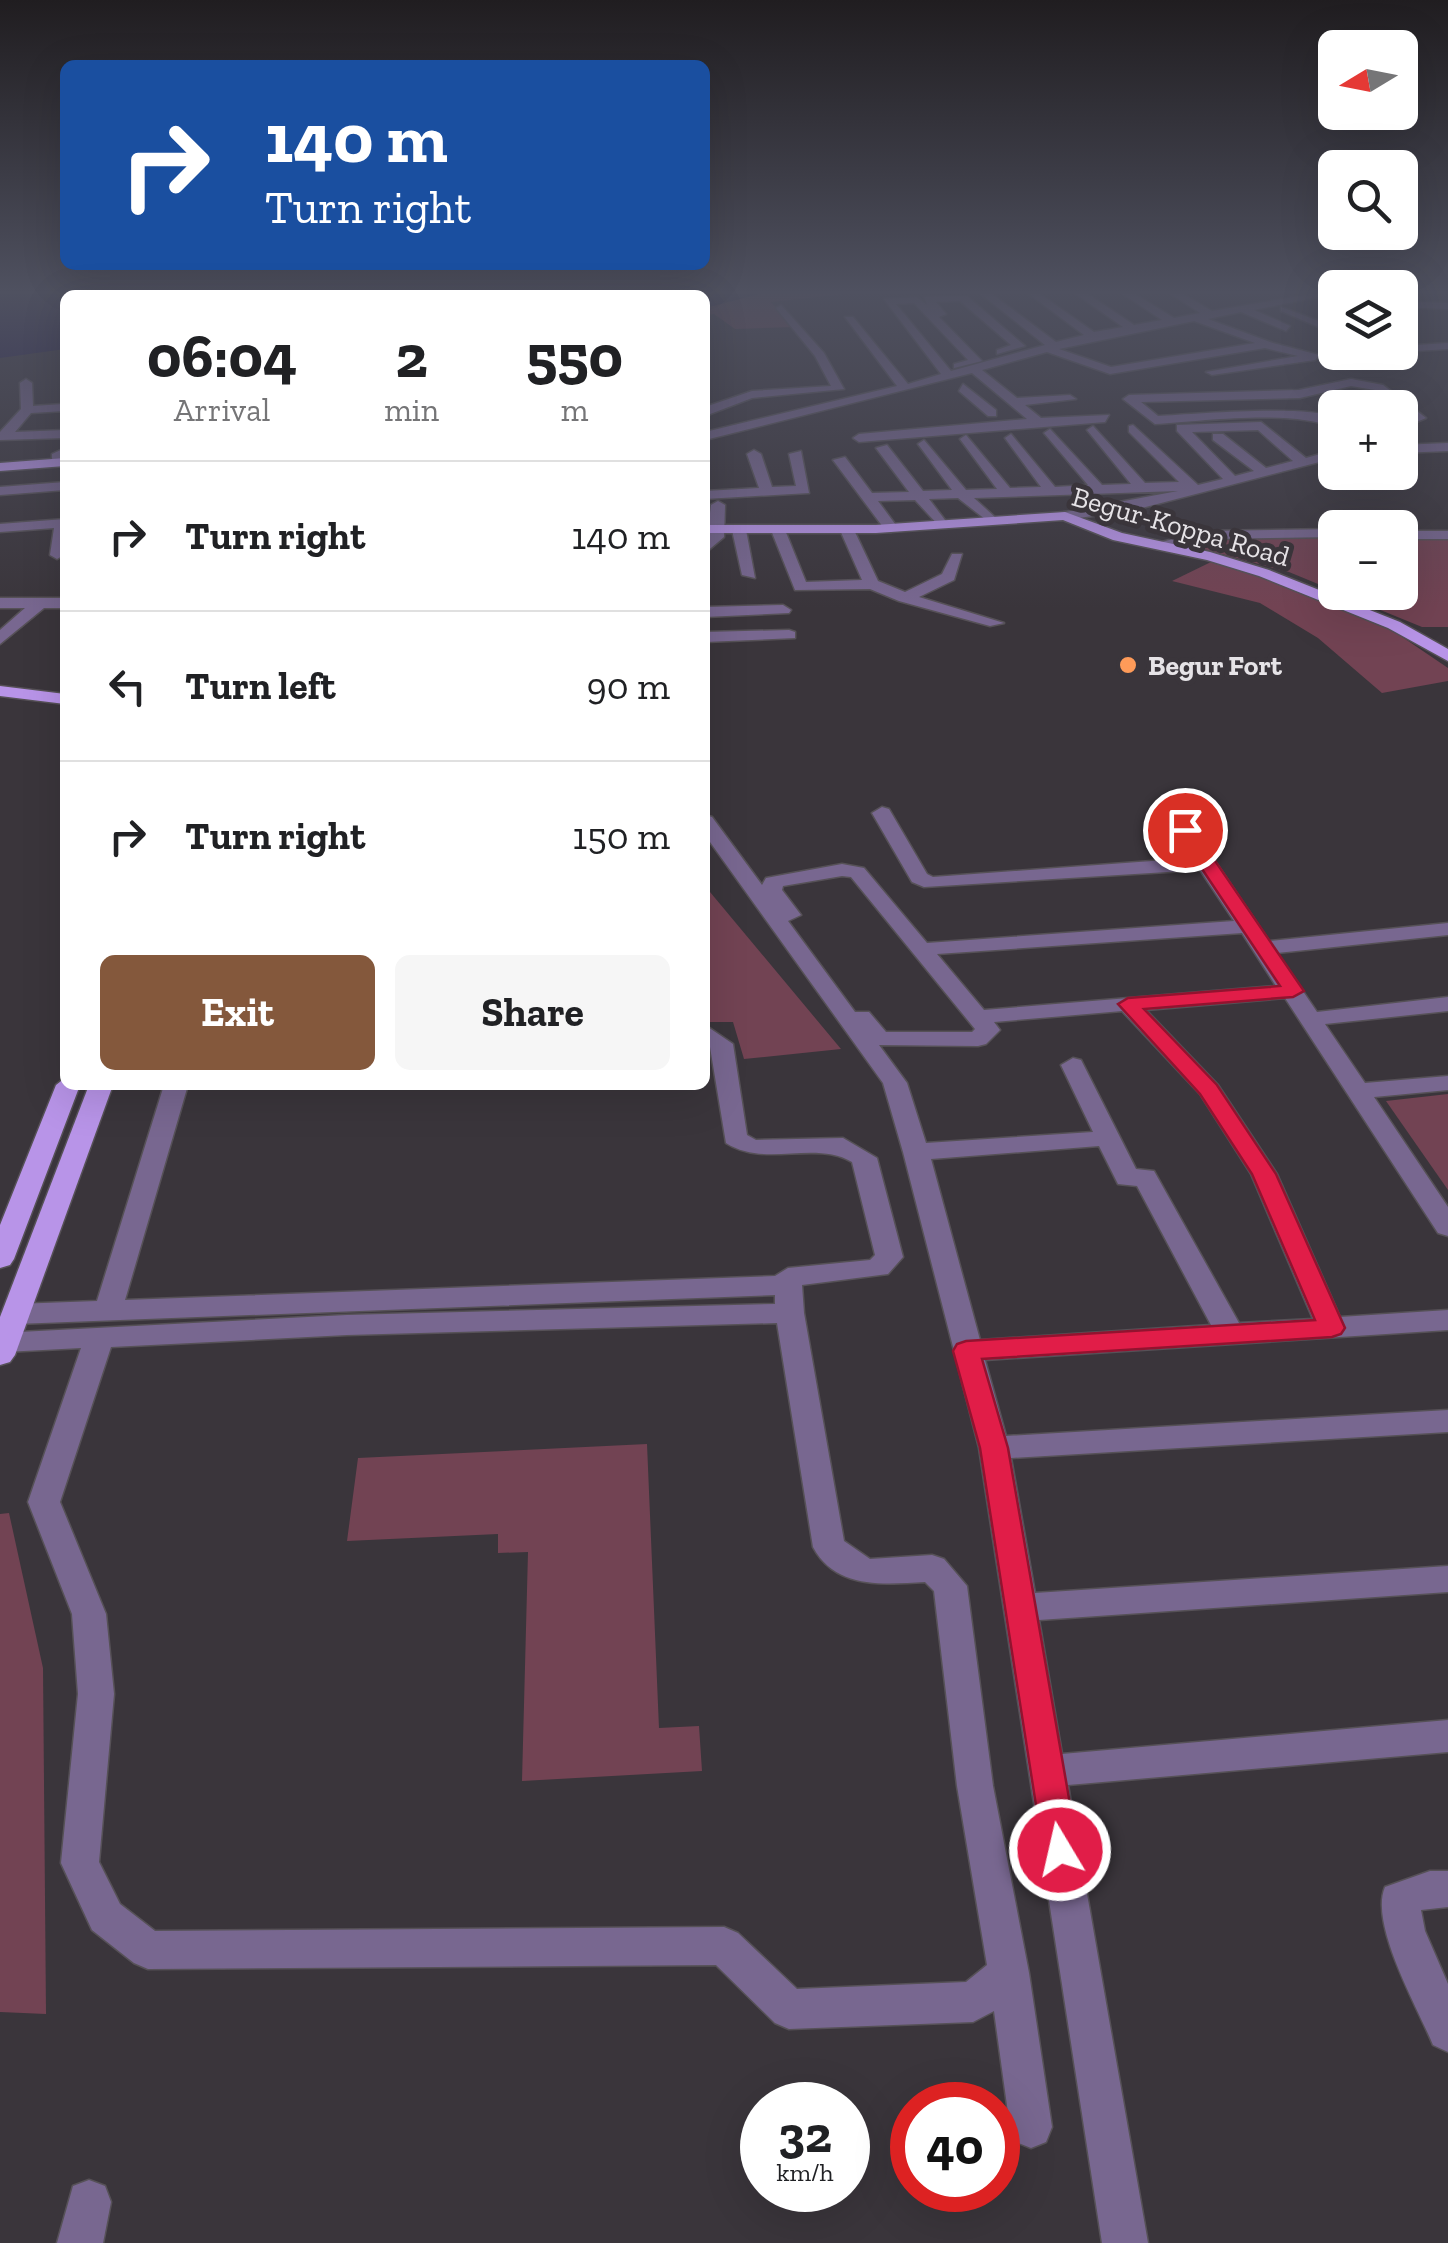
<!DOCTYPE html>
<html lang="en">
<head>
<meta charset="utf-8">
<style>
	:root { --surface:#fff; --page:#f6f6f6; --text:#202124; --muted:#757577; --line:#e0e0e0; --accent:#84583c }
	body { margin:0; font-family:"Zilla Slab",serif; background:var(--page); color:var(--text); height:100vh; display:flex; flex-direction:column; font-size:38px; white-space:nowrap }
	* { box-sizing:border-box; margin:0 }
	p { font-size:32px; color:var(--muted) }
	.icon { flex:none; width:55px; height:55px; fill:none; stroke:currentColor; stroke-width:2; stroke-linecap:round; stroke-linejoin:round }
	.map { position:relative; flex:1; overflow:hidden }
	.sheet { position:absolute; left:60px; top:290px; width:650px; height:800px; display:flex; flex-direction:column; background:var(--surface); border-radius:15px; box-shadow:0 10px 40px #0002 }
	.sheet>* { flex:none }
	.top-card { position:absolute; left:60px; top:60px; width:650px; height:210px; border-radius:15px; box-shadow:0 10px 40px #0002; background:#1a4fa0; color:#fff; overflow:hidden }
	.needle { width:65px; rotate:260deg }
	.tools { position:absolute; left:1318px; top:30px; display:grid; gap:20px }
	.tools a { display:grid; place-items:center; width:100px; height:100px; border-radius:15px; background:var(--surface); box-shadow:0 10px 40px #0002; font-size:50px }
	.speed { position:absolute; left:740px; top:2082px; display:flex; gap:20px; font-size:50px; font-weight:700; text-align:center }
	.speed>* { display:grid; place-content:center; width:130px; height:130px; border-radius:50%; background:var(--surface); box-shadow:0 10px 40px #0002; line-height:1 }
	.speed small { font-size:25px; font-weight:400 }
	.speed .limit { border:15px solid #d22; background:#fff; color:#111 }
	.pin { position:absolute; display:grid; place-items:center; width:85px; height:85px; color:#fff; margin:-42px; border:5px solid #fff; border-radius:50%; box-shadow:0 2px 10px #0007 }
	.me { position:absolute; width:110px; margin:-55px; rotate:351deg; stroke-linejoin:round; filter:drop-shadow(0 0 8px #0008) }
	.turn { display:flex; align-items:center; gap:35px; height:210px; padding:0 40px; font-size:45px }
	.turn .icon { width:130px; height:130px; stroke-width:2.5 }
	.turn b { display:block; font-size:70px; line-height:85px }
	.eta { display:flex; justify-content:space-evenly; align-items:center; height:170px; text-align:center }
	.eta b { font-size:60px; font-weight:700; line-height:70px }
	.button { display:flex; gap:20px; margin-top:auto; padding:20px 40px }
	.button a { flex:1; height:115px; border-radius:15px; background:var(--accent); color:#fff; font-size:40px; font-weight:700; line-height:115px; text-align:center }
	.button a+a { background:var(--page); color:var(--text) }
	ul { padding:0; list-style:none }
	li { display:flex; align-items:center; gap:30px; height:150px; padding:0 40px; border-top:2px solid var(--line) }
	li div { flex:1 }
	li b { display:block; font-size:38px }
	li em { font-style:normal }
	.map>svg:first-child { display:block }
	.green { fill:#724353 }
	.water { fill:#211a4a }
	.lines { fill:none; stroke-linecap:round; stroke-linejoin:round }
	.minor-casing { stroke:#565157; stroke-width:3 }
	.major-casing { stroke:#565157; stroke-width:3 }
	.minor { fill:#786790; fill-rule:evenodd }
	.major { fill:#b894e8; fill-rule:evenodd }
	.route { fill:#e11d48; stroke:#92132f; stroke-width:2.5 }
	.poi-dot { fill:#fe9b59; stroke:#3a353b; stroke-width:4 }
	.labels { text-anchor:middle; stroke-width:10; stroke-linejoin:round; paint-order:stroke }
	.far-street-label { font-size:28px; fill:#e6e3e7; stroke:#3a353b }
	.far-poi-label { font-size:28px; font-weight:bold; fill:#e6e3e7; stroke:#3a353b; text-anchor:start }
</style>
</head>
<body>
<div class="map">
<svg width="1448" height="2243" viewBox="0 0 1448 2243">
	<rect width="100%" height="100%" fill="#3a353b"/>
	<!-- green -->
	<g class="green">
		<polygon points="759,294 845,294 771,302 794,327 735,329 714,314 705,315 705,308"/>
		<polygon points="1223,537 1335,537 1335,591 1289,572 1185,544"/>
		<polygon points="1400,538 1448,539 1448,627 1422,627 1339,593 1400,592"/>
		<polygon points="1211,562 1261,577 1389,628 1448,668 1448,681 1382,693 1318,638 1260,603 1172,581"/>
		<polygon points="705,886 841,1049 744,1059 733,1022 705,1022"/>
		<polygon points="1448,1094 1448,1190 1386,1101"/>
		<polygon points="647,1444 659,1728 699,1726 702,1771 522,1781 528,1552 498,1553 498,1534 347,1541 358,1458"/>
		<polygon points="9,1513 43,1668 46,2014 0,2012 0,1514"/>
	</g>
	<!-- water -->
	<polygon class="water" points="0,294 759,294 705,308 705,295 65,295 65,349 0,358"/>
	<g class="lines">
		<!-- minor casing -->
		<g class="minor-casing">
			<g id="minor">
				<path d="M981 294H992L1056 342 1084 335 1029 294H1040L1094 332 1123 327 1076 294H1088L1134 325 1162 320 1123 294H1135L1174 318 1200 313 1171 294H1183L1212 311 1311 294H1332L1254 310 1290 326 1286 331 1241 312 1208 319 1273 343 1319 355 1315 360 1212 375 1206 372 1298 356 1265 348 1110 374 1047 352 982 370 1017 398 1070 395 1076 399 1025 405 1041 418 1109 415 1105 422 859 442 853 438 859 434 1027 419 972 373 705 440V432L897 386 845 317H853L908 384 941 374 884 299 917 297 927 305 924 297 967 296 1025 346 997 354V350L1011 345 960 301 936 302 946 314 939 317 982 361 954 368V364L968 360 914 303 896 304 951 371 1045 345ZM1194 321 1255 343 1111 367 1059 349Z"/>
				<polygon points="1400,301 1448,303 1448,309 1400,307"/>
				<polygon points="781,305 824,353 844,389 752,398 705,416 705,407 752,391 831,386 815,356 776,308"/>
				<polygon points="1281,307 1335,327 1335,334 1281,311"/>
				<polygon points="1448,343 1448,349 1400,352 1400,346"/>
				<polygon points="1363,352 1379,352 1397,361 1387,363"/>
				<polygon points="26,379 32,383 33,406 63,404 65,411 31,413 15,432 65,430 65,438 0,440 0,432 21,409 20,383"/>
				<path d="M1351 379 1383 385 1426 418 1400 429V421L1412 417 1375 390 1351 386 1300 398 1141 402 1158 416C1191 414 1312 404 1335 418V428C1291 409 1205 421 1155 424L1123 399 1129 395 1299 390Z"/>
				<polygon points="963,384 996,410 996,416 988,416 959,391"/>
				<path d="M1261 422 1306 458 1335 450V458L1134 510 1065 520 1058 516 1060 513 1178 491 974 498 997 519 990 523 958 498 929 499 948 524 941 528 915 500 878 501 898 528 891 532 886 531 833 460 845 457 872 493 909 492 876 448 887 445 923 491 952 490 918 444 924 440 966 490 997 489 960 439 966 435 1010 488 1041 487 1005 438 1011 434 1055 487 1088 485 1044 433 1050 429 1102 485 1131 484 1087 430 1093 426 1145 483 1179 482 1129 432V426L1133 425 1198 485 1223 479 1177 431V425ZM1258 430 1293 461 1266 468 1223 434H1213V440L1254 471 1235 476 1192 432Z"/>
				<polygon points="1448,443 1448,451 1400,453 1400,445"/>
				<polygon points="65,448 62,466 52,466 52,454"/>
				<polygon points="754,450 761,454 772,487 796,486 789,454 801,451 809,493 705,499 705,491 759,488 747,454"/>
				<polygon points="65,482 65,490 0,495 0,487"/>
				<polygon points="718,501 725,505 724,537 705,553 711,505"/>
				<polygon points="65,519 64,555 57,559 50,555 54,528 0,532 0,524"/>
				<polygon points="739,526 746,530 755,578 742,575 732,530"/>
				<polygon points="778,526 785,530 806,582 862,580 840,530 847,526 854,530 878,581 905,592 942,574 952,554 962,554 954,580 919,597 1004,623 990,626 899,601 870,589 795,590 771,530"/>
				<polygon points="1335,529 1335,537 1205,539 1157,549 1150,545 1205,531"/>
				<rect x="1400" y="531" width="48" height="8"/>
				<polygon points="0,598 65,598 65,608 44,608 0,644 0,630 25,608 0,608"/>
				<polygon points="783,605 791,610 789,613 705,617 705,607"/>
				<polygon points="789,630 795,632 795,638 705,642 705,632"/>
				<path d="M882 807 889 809 927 874 933 877 1193 858 1175 831 1185 825 1192 827 1269 941 1448 923V935L1277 953 1317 1012 1448 997V1011L1325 1024 1365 1083 1448 1076V1090L1374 1097 1448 1207V1236L1438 1233 1285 998 1146 1010 1218 1085 1277 1174 1340 1317 1448 1310V1330L985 1360 1006 1436 1448 1410V1432L1011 1458 1035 1593 1448 1566V1592L1039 1620 1062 1754 1448 1720V1752L1068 1785 1148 2243H1102L979 1448 903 1152 883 1083 705 835V815L712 817 762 885 766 878 842 864 864 868 927 943 1234 921 1200 870 924 887 912 882 872 813ZM842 876 851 877 975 1029 972 1032H886L869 1012H855L788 921 801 915 782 890 783 886ZM1242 933 1276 986 984 1010 937 954ZM1122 1011 1200 1094 1251 1174 1313 1319 1239 1323 1154 1171 1136 1169 1081 1060 1073 1058 1061 1065 1093 1132 926 1143 907 1083 879 1045 978 1046 986 1044 1000 1030 994 1022ZM1099 1146 1118 1184 1137 1186 1211 1325 980 1340 931 1159Z"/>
				<path d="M705 1025 733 1044 747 1135 756 1140 843 1138 877 1158 903 1257 888 1274 802 1285 804 1313 844 1541 870 1559 932 1555 944 1559 967 1586 993 1786 1029 1973 1052 2127 1046 2142 1031 2148 1016 2142 1010 2127 994 2011 973 2022 789 2029 775 2023 716 1965 148 1969 134 1963 92 1930 61 1863 78 1694 72 1614 28 1502 81 1348 5 1352 0 1351V1333L347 1315 775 1304V1295L16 1324 6 1321 2 1314 6 1307 16 1304 97 1301 164 1085H188L125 1300 775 1276 788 1268 870 1260 875 1255 852 1162C814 1140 765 1168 726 1143L710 1047 705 1043ZM777 1323 813 1547C836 1590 884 1584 925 1582L934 1591 957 1786 987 1965 966 1982 797 1989 738 1933 724 1927 155 1931 120 1904 99 1862 114 1694 106 1614 60 1502 111 1347 347 1335Z"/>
				<path d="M1430 1871H1448V1907L1421 1910 1425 1931 1448 1984V2052L1433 2045C1418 2008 1369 1924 1385 1887Z"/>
				<polygon points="89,2180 105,2186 111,2202 103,2243 57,2243 73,2186"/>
			</g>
		</g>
		<!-- major casing -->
		<g class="major-casing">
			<g id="major">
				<polygon points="65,458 65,466 0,471 0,463"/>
				<polygon points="1065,512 1122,533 1210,552 1269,570 1400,622 1448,649 1448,661 1388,628 1259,576 1207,560 1113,540 1063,520 876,533 705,533 705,525 876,525"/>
				<polygon points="0,686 65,694 65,704 0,696"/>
				<polygon points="65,1078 65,1085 80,1085 14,1259 10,1265 0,1268 0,1225 56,1085"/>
				<polygon points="89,1085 113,1085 15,1355 10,1362 0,1365 0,1317"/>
			</g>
		</g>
		<!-- minor -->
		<use href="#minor" class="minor"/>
		<!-- major -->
		<use href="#major" class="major"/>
	</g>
	<!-- sky -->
	<linearGradient id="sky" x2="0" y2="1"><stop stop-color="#201d20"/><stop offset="0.48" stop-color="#4f5160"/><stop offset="1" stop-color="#4f5160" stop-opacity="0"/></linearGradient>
	<rect width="1448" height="608" fill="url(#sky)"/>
	<!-- route -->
	<polygon class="route" points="1185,825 1192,827 1304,991 1293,997 1144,1009 1217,1085 1276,1174 1345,1328 1341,1334 1332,1337 982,1359 1008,1448 1078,1850 1072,1861 1060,1866 1048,1861 1043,1850 980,1448 953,1351 957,1344 966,1341 1315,1320 1252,1174 1200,1094 1118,1004 1128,998 1280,986 1176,830"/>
	<!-- markers -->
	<circle class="poi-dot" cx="1128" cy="665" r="10"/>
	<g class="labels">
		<!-- far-street labels -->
		<g class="far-street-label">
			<text transform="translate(1181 526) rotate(16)" y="10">Begur-Koppa Road</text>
		</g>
		<!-- far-poi labels -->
		<g class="far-poi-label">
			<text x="1148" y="675">Begur Fort</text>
		</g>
	</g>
</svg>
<div class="tools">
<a><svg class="needle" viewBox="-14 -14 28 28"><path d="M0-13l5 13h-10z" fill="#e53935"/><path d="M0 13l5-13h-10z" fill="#757577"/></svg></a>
<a><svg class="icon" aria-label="search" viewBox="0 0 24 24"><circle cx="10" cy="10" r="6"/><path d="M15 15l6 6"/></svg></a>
<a><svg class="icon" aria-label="layers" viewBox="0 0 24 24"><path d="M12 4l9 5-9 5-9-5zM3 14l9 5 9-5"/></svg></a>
<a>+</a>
<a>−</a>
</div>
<div class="speed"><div>32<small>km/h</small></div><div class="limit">40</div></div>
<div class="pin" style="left:1185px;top:830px;background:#d93025"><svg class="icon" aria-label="arrive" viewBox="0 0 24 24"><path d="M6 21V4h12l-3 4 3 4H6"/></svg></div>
<svg class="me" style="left:1060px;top:1850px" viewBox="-20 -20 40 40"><circle r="17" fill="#e11d48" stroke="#fff" stroke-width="3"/><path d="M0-11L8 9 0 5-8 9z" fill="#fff"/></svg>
<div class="top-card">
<div class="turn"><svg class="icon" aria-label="right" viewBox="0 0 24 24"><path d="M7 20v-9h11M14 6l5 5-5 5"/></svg><div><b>140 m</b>Turn right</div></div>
</div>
<section class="sheet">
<div class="eta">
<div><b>06:04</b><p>Arrival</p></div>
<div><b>2</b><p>min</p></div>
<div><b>550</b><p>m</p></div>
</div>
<ul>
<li><svg class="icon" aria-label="right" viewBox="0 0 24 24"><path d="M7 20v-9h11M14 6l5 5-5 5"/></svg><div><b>Turn right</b></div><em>140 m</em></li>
<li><svg class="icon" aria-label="left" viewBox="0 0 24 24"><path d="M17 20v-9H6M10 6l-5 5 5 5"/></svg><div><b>Turn left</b></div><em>90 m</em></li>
<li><svg class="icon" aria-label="right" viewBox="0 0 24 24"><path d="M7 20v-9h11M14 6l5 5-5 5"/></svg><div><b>Turn right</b></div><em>150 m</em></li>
</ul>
<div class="button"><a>Exit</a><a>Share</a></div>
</section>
</div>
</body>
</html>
